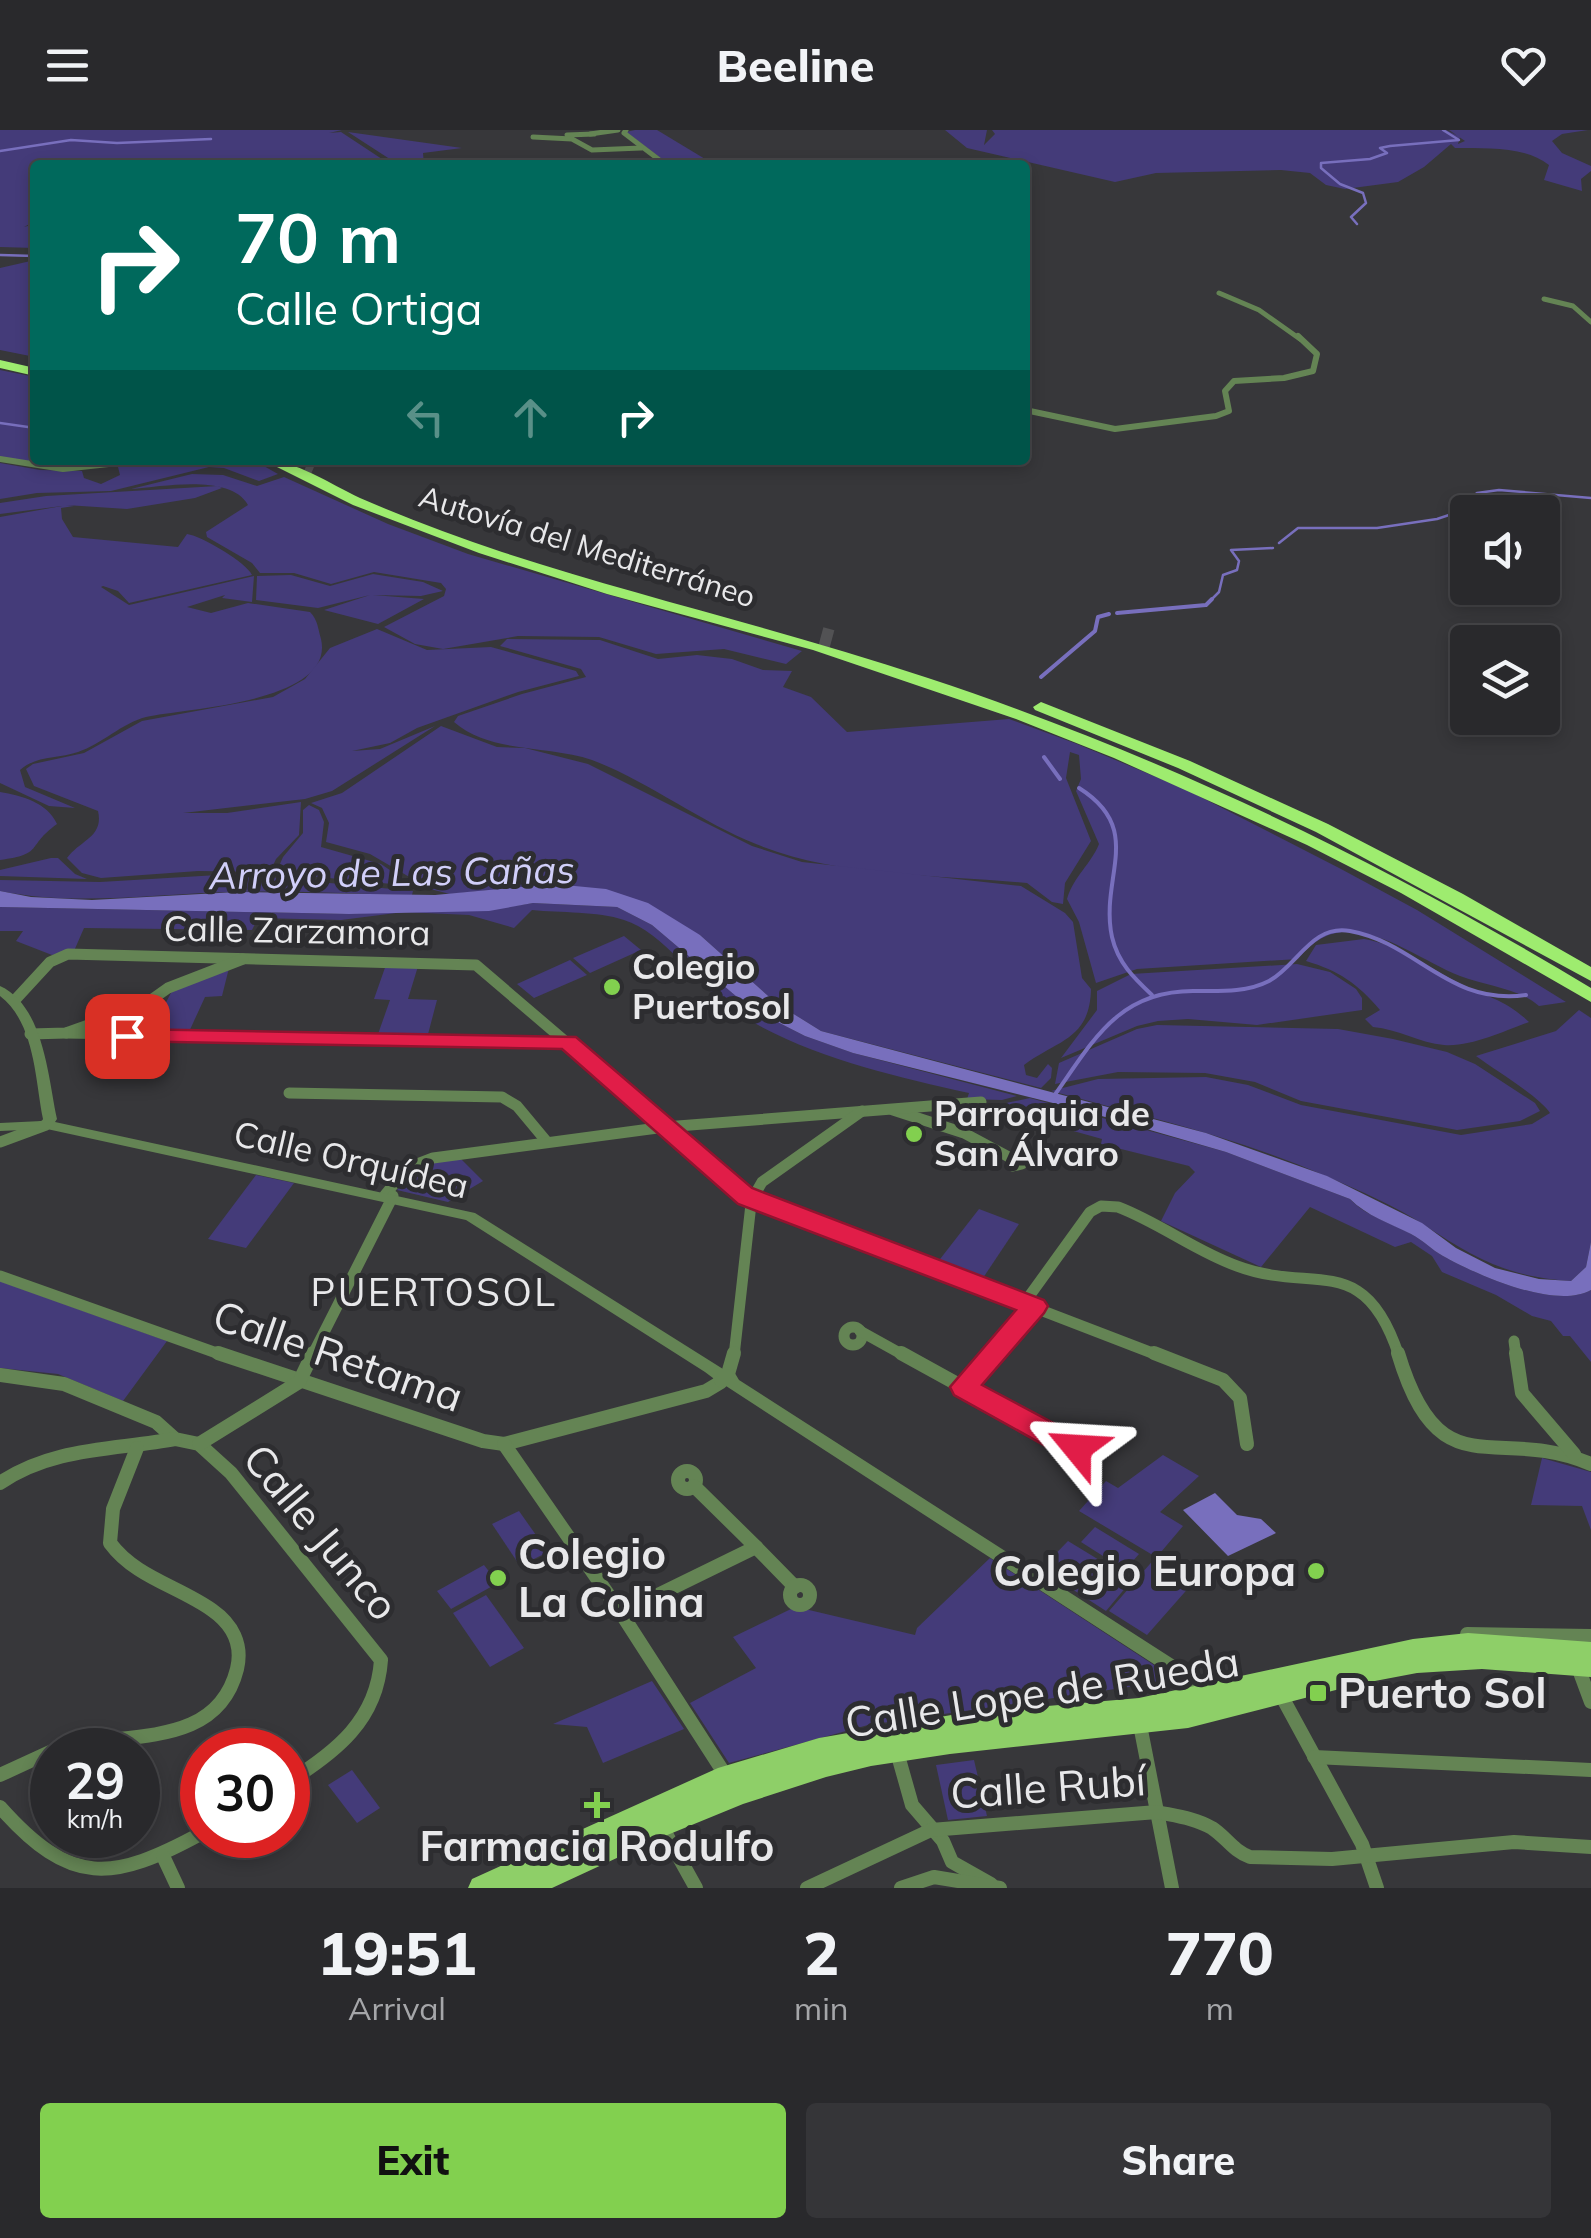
<!DOCTYPE html>
<html lang="en">
<head>
<meta charset="utf-8">
<style>
	:root { --surface:#29292c; --page:#353538; --text:#f1f3f6; --muted:#a5a6a9; --line:#454548; --accent:#82d04f }
	body { margin:0; font-family:Mulish,sans-serif; background:var(--page); color:var(--text); height:100vh; display:flex; flex-direction:column; font-size:38px; white-space:nowrap }
	* { box-sizing:border-box; margin:0 }
	p { font-size:32px; color:var(--muted) }
	.icon { flex:none; width:55px; height:55px; fill:none; stroke:currentColor; stroke-width:2; stroke-linecap:round; stroke-linejoin:round }
	.map { position:relative; height:1758px; overflow:hidden }
	.side { display:flex; flex-direction:column; background:var(--surface); flex:1 }
	.side>* { flex:none }
	.guide { position:absolute; left:30px; top:30px; width:1000px; height:305px; border-radius:10px; box-shadow:0 5px 15px #0003,0 0 0 2px var(--line); background:#00695c; color:#fff; overflow:hidden }
	.tools { position:absolute; left:1450px; top:365px; display:grid; gap:20px }
	.tools a { display:grid; place-items:center; width:110px; height:110px; border-radius:10px; background:var(--surface); box-shadow:0 5px 15px #0003,0 0 0 2px var(--line); font-size:50px }
	.speed { position:absolute; left:30px; top:1598px; display:flex; gap:20px; font-size:50px; font-weight:700; text-align:center }
	.speed>* { display:grid; place-content:center; width:130px; height:130px; border-radius:50%; background:var(--surface); box-shadow:0 5px 15px #0003,0 0 0 2px var(--line); line-height:1 }
	.speed small { font-size:25px; font-weight:400 }
	.speed .limit { border:15px solid #d22; background:#fff; color:#111 }
	.pin { position:absolute; display:grid; place-items:center; width:85px; height:85px; color:#fff; margin:-42px; border-radius:20px; box-shadow:0 5px 15px #0006 }
	.me { position:absolute; width:110px; margin:-55px; rotate:297deg; stroke-linejoin:round; filter:drop-shadow(0 0 8px #0008) }
	.turn { display:flex; align-items:center; gap:35px; height:210px; padding:0 40px; font-size:45px }
	.turn .icon { width:130px; height:130px; stroke-width:2.5 }
	.turn b { display:block; font-size:70px; line-height:85px }
	.lanes { display:flex; align-items:center; height:95px; padding:0 40px; background:#0003; justify-content:center; gap:50px; direction:ltr }
	.lanes .off { opacity:.35 }
	.eta { display:flex; justify-content:space-evenly; align-items:center; height:170px; text-align:center }
	.eta b { font-size:60px; font-weight:800; line-height:70px }
	.button { display:flex; gap:20px; margin-top:auto; padding:20px 40px }
	.button a { flex:1; height:115px; border-radius:10px; background:var(--accent); color:#111; font-size:40px; font-weight:800; line-height:115px; text-align:center }
	.button a+a { background:var(--page); color:var(--text) }
	header { display:flex; justify-content:space-between; align-items:center; height:130px; padding:0 40px; background:var(--surface); font-size:45px; font-weight:800 }
	.map>svg:first-child { display:block }
	.green { fill:#443b79 }
	.water { fill:#786fbd }
	.lines { fill:none; stroke-linecap:round; stroke-linejoin:round }
	.stream-far1 { stroke:#786fbd; stroke-width:2.5 }
	.stream { stroke:#786fbd; stroke-width:4 }
	.motorway-tunnel-far1 { stroke:#525254; stroke-width:14; stroke-dasharray:14 6; stroke-linecap:butt }
	.motorway-tunnel { stroke:#525254; stroke-width:18; stroke-dasharray:18 9; stroke-linecap:butt }
	.minor-far3 { stroke:#648454; stroke-width:5 }
	.minor-far2 { stroke:#648454; stroke-width:6 }
	.minor-far1 { stroke:#648454; stroke-width:11 }
	.minor { stroke:#648454; stroke-width:14 }
	.tertiary { fill:#648454; fill-rule:evenodd }
	.primary { fill:#8ecf68; fill-rule:evenodd }
	.motorway { fill:#9eec6f; fill-rule:evenodd }
	.route { fill:#e11d48; stroke:#92132f; stroke-width:2.5 }
	.poi-dot { fill:#82d04f; stroke:#2d2d30; stroke-width:4 }
	.labels { text-anchor:middle; stroke-width:10; stroke-linejoin:round; paint-order:stroke }
	.far-street-label { font-size:30px; fill:#e8e8ea; stroke:#2d2d30 }
	.street-label { font-size:35px; fill:#e8e8ea; stroke:#2d2d30 }
	.poi-label { font-size:35px; font-weight:bold; fill:#e8e8ea; stroke:#2d2d30; text-anchor:start }
	.water-label { font-size:38px; font-style:italic; fill:#d1cff9; stroke:#2d2d30 }
	.neighbourhood-label { font-size:38px; letter-spacing:2.5px; fill:#e8e8ea; stroke:#2d2d30 }
	.near-street-label { font-size:42px; fill:#e8e8ea; stroke:#2d2d30 }
	.near-poi-label { font-size:42px; font-weight:bold; fill:#e8e8ea; stroke:#2d2d30; text-anchor:start }
</style>
</head>
<body>
<header><svg class="icon" aria-label="menu" viewBox="0 0 24 24"><path d="M4 6h16M4 12h16M4 18h16"/></svg>Beeline<svg class="icon" aria-label="heart" viewBox="0 0 24 24"><path d="M12 20l-8-8c-3-5 5-10 8-4 3-6 11-1 8 4z"/></svg></header>
<div class="map">
<svg width="1591" height="1758" viewBox="0 0 1591 1758">
	<rect width="100%" height="100%" fill="#37373a"/>
	<!-- green -->
	<g class="green">
		<polygon points="0,0 342,0 329,3 341,2 391,35 214,35 217,32 211,35 35,35 35,91 24,97 35,94 35,118 0,117"/>
		<polygon points="635,0 657,0 715,35 670,35 626,2"/>
		<path d="M945 0H987L984 15 995 4 992 0H1446L1460 7 1458 14 1465 11 1449 0H1588L1562 4 1552 11 1562 23 1591 36V41L1581 49 1582 61 1544 50 1549 35C1523 15 1486 19 1455 18L1451 14 1424 37 1398 52 1345 59 1326 55 1310 43 1281 40 1156 43 1115 52 967 18Z"/>
		<polygon points="348,2 462,18 423,23 424,35 399,35"/>
		<polygon points="35,130 35,227 0,220 0,138"/>
		<polygon points="0,240 35,247 35,330 137,330 52,336 0,327"/>
		<polygon points="150,330 253,330 278,344 259,351 224,338 209,337 111,361 37,363 0,369 0,333 40,340 82,341 84,348 101,354 120,345 118,337"/>
		<path d="M192 344 223 345 257 356 284 347 388 394 468 424 802 521 786 534 724 519 656 524 599 507 518 506 443 519 415 514 384 497 444 466 446 459 441 453 374 442 331 454 294 443H260L252 433 207 407 206 402 248 375C231 344 166 356 131 359Z"/>
		<path d="M218 356 222 358 195 368 127 379 66 375 74 376 61 378 62 389 73 407 178 417 187 404C202 406 247 433 252 445L129 473 118 461 103 456 101 457 129 475 254 446 252 472 222 468 225 465 187 477 211 483 248 473 310 482C318 490 318 499 321 509 336 574 182 578 146 587 122 593 102 614 78 622 58 629 37 625 20 640L25 657 75 678 49 676 0 653V387L62 376 0 384V373L46 366Z"/>
		<polygon points="373,444 423,452 443,461 421,466 373,465 424,469 378,494 324,480 370,465 318,478 256,470 257,446 291,445 330,456"/>
		<path d="M377 499 427 520 491 517 576 541 579 546 518 562 417 598 390 613 352 621 380 619 435 596 332 661 305 669 183 683H227L301 672 299 705 276 729 270 742 198 741 101 748 82 743 67 728C80 710 104 707 98 681L34 656 26 639 33 634 84 623 142 591 273 567 305 549 330 518Z"/>
		<path d="M507 509 600 510 658 529 697 525 732 529 763 540 792 541 783 557 811 567 847 602 1009 589 1077 614 1185 659 1341 739 1417 780 1566 872 1539 876C1518 858 1486 856 1460 846 1408 825 1345 768 1298 829L1137 839 1096 853 1079 792 1067 769C1074 746 1091 734 1099 714L1076 661 1081 649 1079 625 1070 622 1066 648 1091 711 1065 753 1063 774 1052 772 1027 753C939 744 839 748 756 714 700 692 648 651 592 630 549 615 491 624 454 592L458 586 522 564 586 547 581 539 500 516Z"/>
		<path d="M441 596 497 617 525 618 588 634 752 716 802 732 1021 756 1065 783 1073 792 1082 848 1091 859C1090 910 1057 910 1024 935L1026 945 1037 948 1048 934 1052 938 1051 948 1041 958 821 901 776 873 700 805 555 754 450 764 430 759 370 724 326 712 329 693 322 678 311 673 342 663Z"/>
		<path d="M0 662C22 666 47 672 57 694 25 717 45 724 0 730Z"/>
		<polygon points="309,675 319,680 324,692 321,717 381,734 413,756 276,743 283,727 303,703 303,680"/>
		<polygon points="51,728 58,728 75,744 87,749 0,746 0,740"/>
		<path d="M235 744 413 761 412 765C354 764 295 760 236 762 157 763 78 777 0 761V750L100 752Z"/>
		<path d="M533 773 617 777 652 795 750 878 805 906 853 923 1017 966 1002 970 967 969 969 963C889 945 799 925 730 878 698 855 663 802 624 790 597 781 561 783 532 780L514 798 469 785 404 782 341 790 258 788 252 800 84 798 74 821 52 825 16 811 23 801H0V777L349 784C411 779 472 784 533 773Z"/>
		<polygon points="624,806 641,820 590,843 573,828"/>
		<path d="M1364 809C1400 815 1427 837 1459 853 1487 867 1506 870 1529 892 1504 901 1472 917 1444 915 1420 913 1398 899 1373 897L1365 889 1380 880C1357 853 1339 841 1306 831L1316 815Z"/>
		<polygon points="570,830 587,845 534,868 517,854"/>
		<polygon points="387,832 419,833 408,869 437,870 427,908 377,907 390,870 374,869"/>
		<polygon points="1297,834 1330,842 1356,859 1362,868 1362,880 1257,895 1188,889 1158,891 1137,896 1061,928 1097,880 1097,861 1131,844"/>
		<polygon points="229,838 222,866 205,867 188,904 150,903 173,859"/>
		<path d="M1579 880 1591 888V1112L1586 1137 1571 1151C1508 1147 1476 1129 1424 1095 1396 1076 1360 1061 1328 1047 1240 1008 1144 986 1051 961L1098 949 1206 947 1248 955 1301 975 1461 1005 1532 994 1550 983C1539 966 1496 941 1476 926L1556 901Z"/>
		<polygon points="1157,895 1338,899 1393,909 1447,922 1475,934 1535,973 1540,981 1520,991 1457,1000 1301,971 1255,952 1205,943 1118,942 1055,954 1059,933 1137,899"/>
		<path d="M1030 968 1226 1022 1350 1069C1367 1087 1390 1092 1411 1104 1423 1110 1432 1120 1443 1126 1477 1145 1555 1180 1591 1160V1232L1570 1206H1563L1551 1191 1532 1186 1496 1165 1442 1142 1432 1126 1411 1112 1395 1117 1310 1077 1261 1137 1161 1091 1175 1063 1195 1042 1189 1036 1101 1014 1102 1009 987 977Z"/>
		<polygon points="460,1028 483,1051 448,1072 397,1060 418,1036"/>
		<polygon points="256,1045 294,1053 246,1118 208,1109"/>
		<polygon points="979,1079 1019,1094 981,1151 937,1133"/>
		<polygon points="0,1151 167,1211 123,1271 58,1244 0,1238"/>
		<polygon points="1163,1325 1199,1346 1160,1382 1183,1396 1161,1422 1199,1446 1147,1505 1109,1481 1156,1427 1079,1381 1106,1351 1118,1358"/>
		<polygon points="1542,1328 1591,1342 1591,1400 1582,1376 1531,1375"/>
		<polygon points="519,1381 548,1422 520,1436 492,1394"/>
		<polygon points="1095,1397 1139,1424 1125,1440 1081,1412"/>
		<polygon points="1068,1411 1132,1450 1106,1481 1041,1439"/>
		<polygon points="990,1428 1160,1539 1163,1552 868,1595 729,1633 690,1573 756,1538 733,1507 791,1479 809,1480 915,1505 917,1498"/>
		<polygon points="484,1435 498,1453 451,1479 437,1461"/>
		<polygon points="486,1465 524,1518 490,1537 453,1483"/>
		<polygon points="652,1551 684,1599 603,1633 587,1597 553,1594"/>
		<polygon points="974,1630 987,1686 948,1690 936,1635"/>
		<polygon points="352,1640 380,1678 357,1693 328,1655"/>
	</g>
	<!-- water -->
	<g class="water">
		<path d="M554 754 606 759 648 773 700 805 776 873 821 901 1206 1003 1327 1046 1422 1093 1456 1118 1495 1138 1539 1149 1571 1151 1586 1137 1591 1112V1160C1555 1180 1477 1145 1443 1126 1432 1120 1423 1110 1411 1104 1389 1093 1367 1086 1350 1069L1226 1022 1081 980 853 923 805 906 750 878 652 795 617 777 533 773 489 781 349 784 0 777V761L31 767 92 770 237 762 435 765Z"/>
		<polygon points="1215,1363 1237,1385 1261,1389 1276,1403 1228,1426 1183,1380"/>
	</g>
	<g class="lines">
		<!-- stream-far1 -->
		<g class="stream-far1">
			<polyline points="0,21 71,10 117,13 211,9"/>
			<polyline points="1357,94 1351,87 1366,73 1363,63 1340,54 1321,38 1321,33 1370,29 1387,23 1380,18 1390,16 1459,10 1443,0"/>
			<polyline points="0,125 35,126"/>
			<polyline points="0,293 35,298"/>
			<polyline points="1279,413 1298,398 1377,398 1437,389 1458,382 1477,363 1499,360 1591,368"/>
			<polyline points="1209,472 1219,462 1223,445 1237,440 1239,431 1231,420 1273,418"/>
		</g>
		<!-- stream -->
		<g class="stream">
			<polyline points="1117,483 1206,475 1212,469"/>
			<polyline points="1041,547 1095,501 1098,487 1109,484"/>
			<polyline points="1044,627 1060,649"/>
			<path d="M1079 658C1146 700 1099 747 1112 807 1118 833 1134 848 1152 865"/>
			<path d="M1054 966C1093 911 1118 861 1193 861 1218 861 1246 863 1269 851 1297 836 1312 794 1350 801 1417 813 1449 876 1526 865"/>
		</g>
		<!-- motorway-tunnel-far1 -->
		<polyline class="motorway-tunnel-far1" points="307,334 314,337"/>
		<!-- motorway-tunnel -->
		<polyline class="motorway-tunnel" points="821,506 832,509"/>
		<!-- minor-far3 -->
		<g class="minor-far3">
			<polyline points="626,0 624,3 666,35"/>
			<polyline points="590,4 618,0"/>
			<polyline points="567,5 594,4"/>
			<polyline points="533,7 572,9 592,20 641,18"/>
			<polyline points="1219,163 1259,180 1300,209"/>
			<polyline points="1544,169 1573,176 1591,192"/>
		</g>
		<!-- minor-far2 -->
		<g class="minor-far2">
			<polyline points="1025,280 1115,299 1216,286 1229,281 1225,261 1234,251 1284,248 1313,241 1317,224 1298,206"/>
			<polyline points="0,329 63,339 145,330"/>
		</g>
		<!-- minor-far1 -->
		<g class="minor-far1">
			<polyline points="15,870 50,832 68,824 476,835 747,1067"/>
			<polyline points="66,903 568,912"/>
			<polyline points="30,904 66,903 144,875 168,858 243,829"/>
			<polyline points="289,963 502,967 517,976 547,1012"/>
			<polyline points="893,980 964,1003 1022,1034 1013,1036 1011,1030"/>
			<polyline points="0,1012 46,995"/>
			<polyline points="385,1065 407,1038 433,1028 665,997 981,972"/>
			<polyline points="754,1066 762,1052 862,981"/>
			<polygon points="755,1066 757,1070 748,1073 747,1067"/>
			<polyline points="757,1071 1160,1226"/>
			<polyline points="0,1146 225,1226"/>
			<path d="M1025 1172 1090 1082 1101 1076 1118 1077C1160 1093 1195 1121 1237 1136 1314 1165 1364 1119 1399 1226"/>
			<circle cx="853" cy="1206" r="9"/>
			<polyline points="860,1201 905,1226"/>
			<polyline points="1514,1211 1516,1226"/>
			<polyline points="312,1226 393,1066"/>
			<polyline points="734,1226 751,1074"/>
			<polyline points="991,1226 1034,1176"/>
		</g>
		<!-- minor -->
		<g class="minor">
			<polyline points="218,1223 483,1311 504,1314 706,1261 721,1252"/>
			<polyline points="901,1223 1079,1321"/>
			<polyline points="1154,1223 1223,1250 1240,1268 1247,1314"/>
			<path d="M1398 1223C1440 1363 1495 1293 1591 1334"/>
			<polyline points="1516,1223 1522,1263 1574,1324"/>
			<polyline points="728,1244 734,1223"/>
			<path d="M0 1245 64 1254 156 1292 175 1309 199 1314 231 1343 381 1530C377 1590 336 1622 288 1652"/>
			<polyline points="964,1257 993,1223"/>
			<circle cx="1087" cy="1316" r="9"/>
			<polyline points="199,1314 299,1252 313,1223"/>
			<polyline points="504,1314 621,1483 726,1646"/>
			<circle cx="687" cy="1350" r="9"/>
			<path d="M0 1353C52 1317 115 1320 175 1309"/>
			<polyline points="756,1417 795,1457"/>
			<circle cx="800" cy="1465" r="10"/>
			<polyline points="621,1483 756,1417 694,1356"/>
			<polyline points="1467,1504 1591,1506"/>
			<polyline points="1578,1537 1591,1572"/>
			<polyline points="1281,1565 1362,1714 1377,1758"/>
			<polyline points="1140,1595 1172,1758"/>
			<path d="M54 1620C118 1599 216 1623 237 1539 243 1514 232 1494 212 1480 178 1456 135 1447 110 1413L113 1379 137 1318"/>
			<polyline points="897,1622 912,1675 943,1711 952,1732 991,1754"/>
			<polyline points="1314,1627 1591,1640"/>
			<polyline points="0,1645 52,1621"/>
			<path d="M0 1677C71 1757 112 1752 202 1703"/>
			<polyline points="661,1695 696,1758"/>
			<polyline points="163,1726 178,1758"/>
			<path d="M807 1758 931 1700 1157 1682C1176 1686 1195 1688 1212 1698 1226 1707 1233 1721 1250 1727L1332 1729 1514 1712 1591 1717"/>
			<polyline points="901,1758 934,1747 1000,1758"/>
		</g>
		<!-- tertiary -->
		<path class="tertiary" d="M0 856C44 876 48 947 57 989L55 992 475 1083 723 1239 733 1240 739 1250 1209 1552 1212 1557 1209 1562 1203 1564 1197 1562 726 1256 721 1258 716 1256 713 1248 705 1242 466 1090 47 999 0 1001V993L42 991 43 989C35 949 35 893 0 866Z"/>
		<!-- primary -->
		<polygon class="primary" points="1468,1503 1591,1512 1591,1547 1482,1539 1417,1543 1359,1554 1188,1598 950,1624 871,1636 826,1647 743,1674 660,1708 552,1758 468,1758 472,1749 718,1638 819,1608 957,1584 1139,1568 1413,1509"/>
		<!-- motorway -->
		<g class="motorway">
			<polygon points="0,230 35,238 35,246 0,238"/>
			<path d="M263 330C296 330 330 354 360 368 406 388 454 406 502 422 643 468 788 501 928 548 1161 625 1381 731 1591 858V872L1401 763 1307 715 1114 628 1016 589 813 520 607 464 479 423 353 375Z"/>
			<polygon points="1041,572 1190,631 1328,694 1463,764 1591,837 1591,851 1316,702 1178,638 1035,580 1033,577"/>
		</g>
	</g>
	<!-- route -->
	<polygon class="route" points="127,899 576,907 752,1058 1044,1170 1048,1176 1044,1183 982,1255 1087,1311 1094,1322 1090,1329 1080,1332 1069,1329 954,1265 950,1257 1016,1180 738,1074 562,919 119,911 115,906"/>
	<!-- markers -->
	<g class="poi-dot">
		<circle cx="612" cy="857" r="10"/>
		<circle cx="914" cy="1004" r="10"/>
		<circle cx="1316" cy="1441" r="10"/>
		<circle cx="498" cy="1448" r="10"/>
		<rect x="1308" y="1553" width="20" height="20" rx="5"/>
		<path d="M592 1660h10v10h10v10h-10v10h-10v-10h-10v-10h10z"/>
	</g>
	<g class="labels">
		<!-- far-street labels -->
		<g class="far-street-label">
			<text transform="translate(587 417) rotate(17)" y="10">Autovía del Mediterráneo</text>
		</g>
		<!-- street labels -->
		<g class="street-label">
			<text transform="translate(297 801) rotate(1)" y="12">Calle Zarzamora</text>
			<text transform="translate(351 1030) rotate(13)" y="12">Calle Orquídea</text>
		</g>
		<!-- poi labels -->
		<g class="poi-label">
			<text x="632" y="849">Colegio<tspan x="632" dy="40">Puertosol</tspan></text>
			<text x="934" y="996">Parroquia de<tspan x="934" dy="40">San Álvaro</tspan></text>
		</g>
		<!-- water labels -->
		<g class="water-label">
			<text transform="translate(392 743) rotate(-1)" y="13">Arroyo de Las Cañas</text>
		</g>
		<!-- neighbourhood labels -->
		<g class="neighbourhood-label">
			<text x="434" y="1176">PUERTOSOL</text>
		</g>
		<!-- near-street labels -->
		<g class="near-street-label">
			<text transform="translate(338 1226) rotate(19)" y="15">Calle Retama</text>
			<text transform="translate(321 1402) rotate(50)" y="15">Calle Junco</text>
			<text transform="translate(1042 1562) rotate(-9)" y="15">Calle Lope de Rueda</text>
			<text transform="translate(1048 1657) rotate(-4)" y="15">Calle Rubí</text>
		</g>
		<!-- near-poi labels -->
		<g class="near-poi-label">
			<text x="518" y="1439">Colegio<tspan x="518" dy="48">La Colina</tspan></text>
			<text x="1296" y="1456" text-anchor="end">Colegio Europa</text>
			<text x="1338" y="1578">Puerto Sol</text>
			<text x="597" y="1731" text-anchor="middle">Farmacia Rodulfo</text>
		</g>
	</g>
</svg>
<div class="tools">
<a><svg class="icon" aria-label="sound" viewBox="0 0 24 24"><path d="M4 9h4l5-4v14l-5-4H4zM17 9q2 3 0 6"/></svg></a>
<a><svg class="icon" aria-label="layers" viewBox="0 0 24 24"><path d="M12 4l9 5-9 5-9-5zM3 14l9 5 9-5"/></svg></a>
</div>
<div class="speed"><div>29<small>km/h</small></div><div class="limit">30</div></div>
<div class="pin" style="left:127px;top:906px;background:#d93025"><svg class="icon" aria-label="arrive" viewBox="0 0 24 24"><path d="M6 21V4h12l-3 4 3 4H6"/></svg></div>
<svg class="me" style="left:1077px;top:1318px" viewBox="-20 -20 40 40"><path d="M0-17L14 15 0 8-14 15z" fill="#e11d48" stroke="#fff" stroke-width="4"/></svg>
<div class="guide">
<div class="turn"><svg class="icon" aria-label="right" viewBox="0 0 24 24"><path d="M7 20v-9h11M14 6l5 5-5 5"/></svg><div><b>70 m</b>Calle Ortiga</div></div>
<div class="lanes"><svg class="icon off" aria-label="left" viewBox="0 0 24 24"><path d="M17 20v-9H6M10 6l-5 5 5 5"/></svg><svg class="icon off" aria-label="ahead" viewBox="0 0 24 24"><path d="M12 20V5M6 11l6-6 6 6"/></svg><svg class="icon" aria-label="right" viewBox="0 0 24 24"><path d="M7 20v-9h11M14 6l5 5-5 5"/></svg></div>
</div>
</div>
<section class="side">
<div class="eta">
<div><b>19:51</b><p>Arrival</p></div>
<div><b>2</b><p>min</p></div>
<div><b>770</b><p>m</p></div>
</div>
<div class="button"><a>Exit</a><a>Share</a></div>
</section>
</body>
</html>
